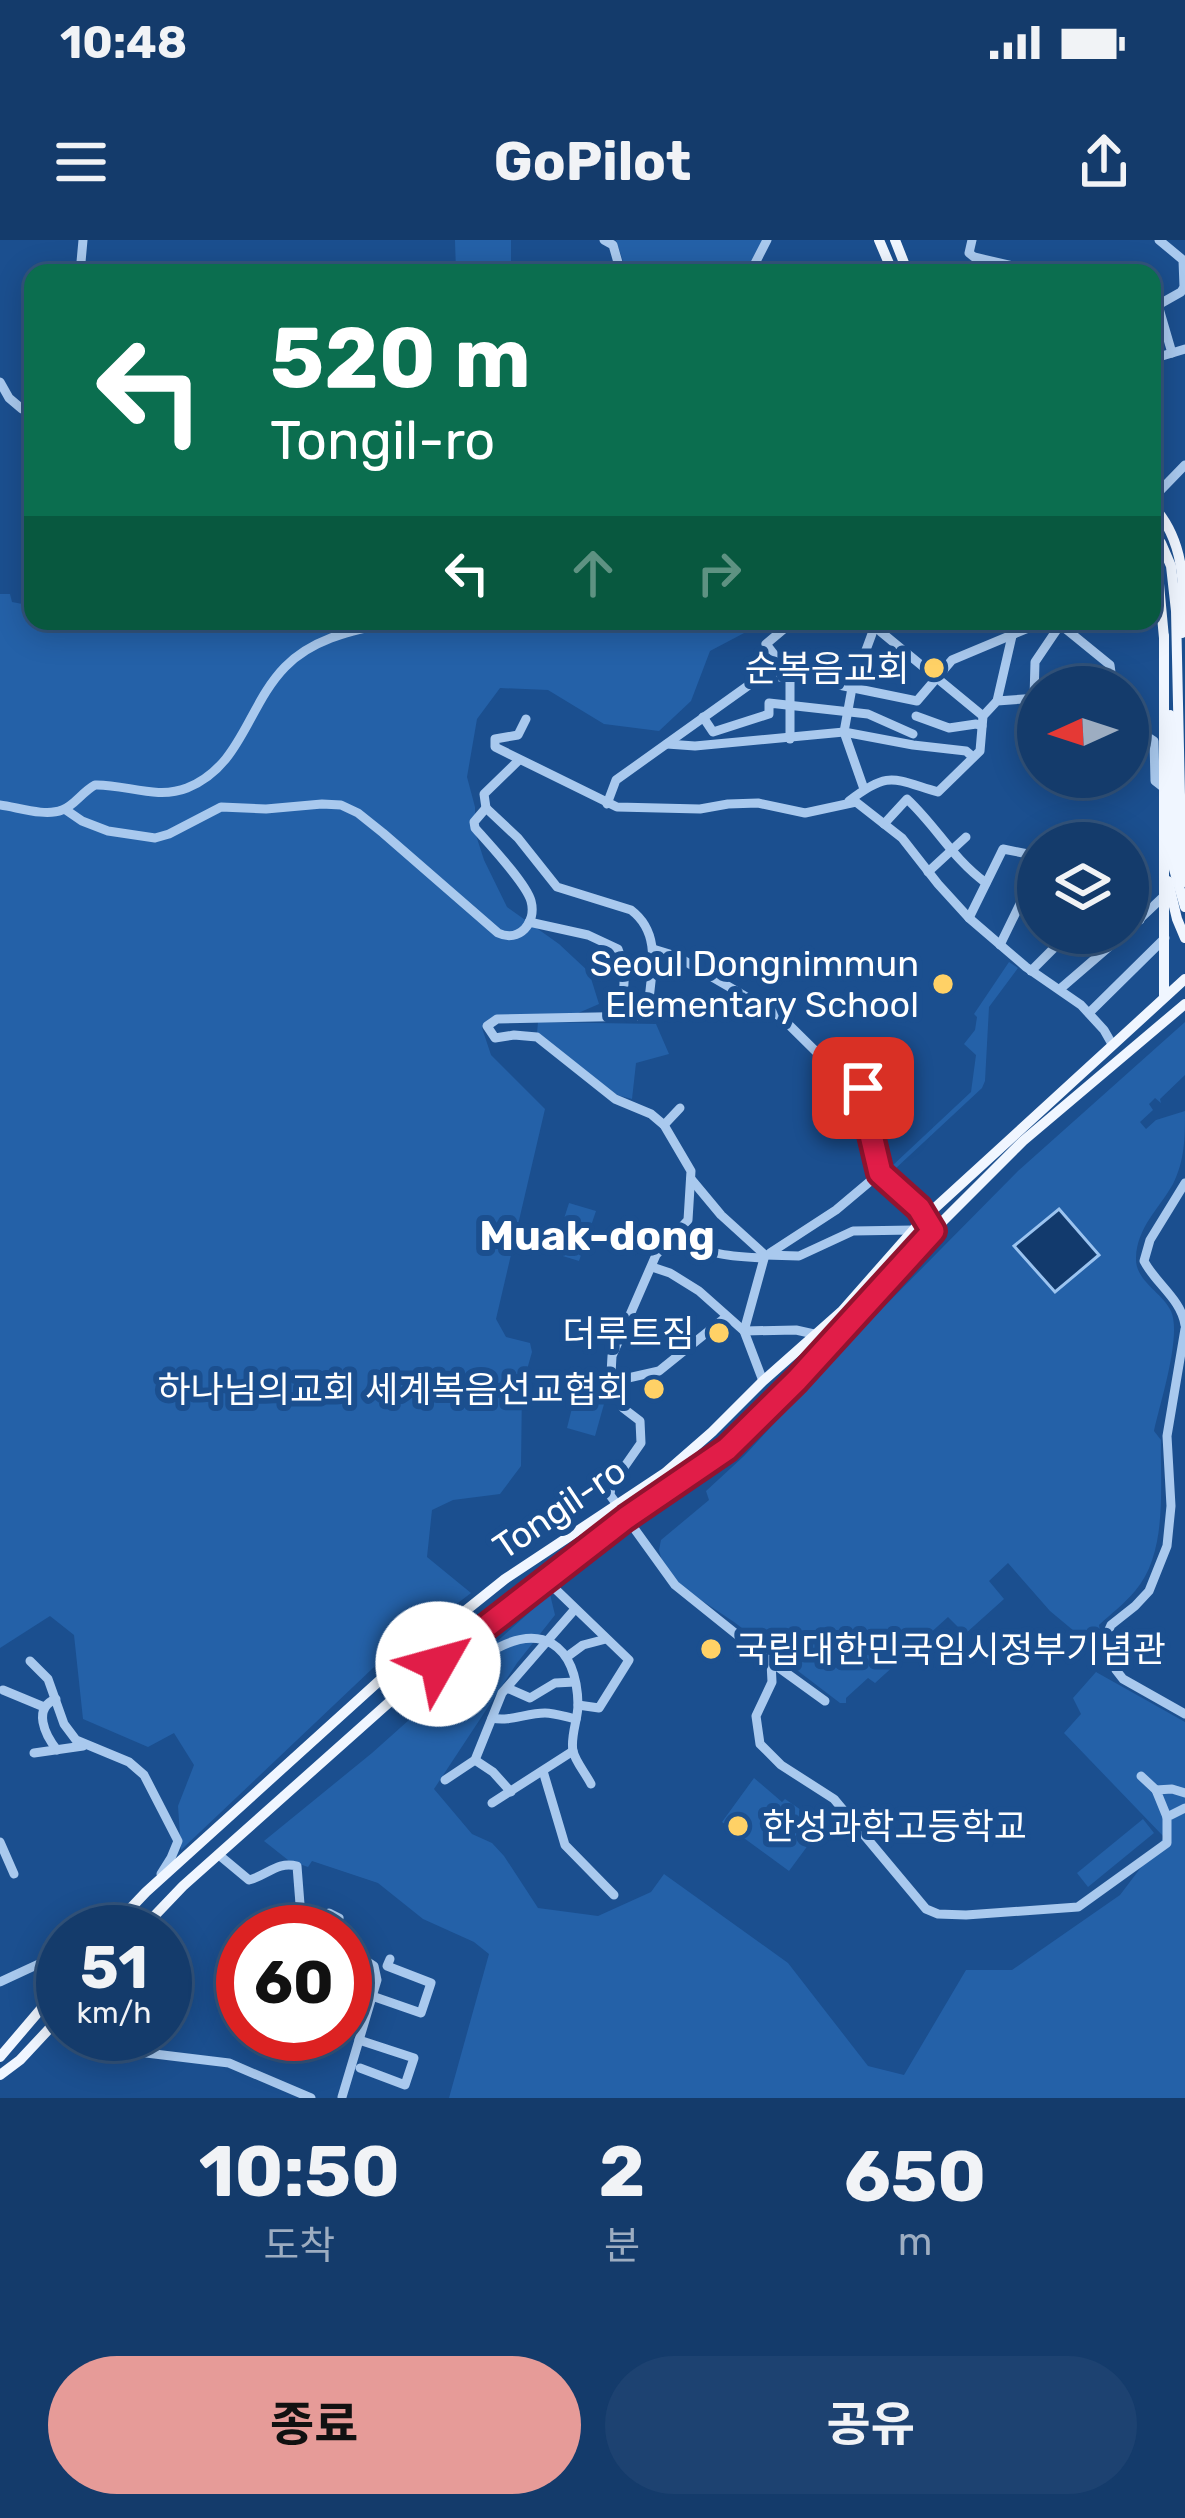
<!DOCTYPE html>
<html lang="ko">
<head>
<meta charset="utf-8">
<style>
	:root { --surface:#143b6b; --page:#1d4271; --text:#f1f3f6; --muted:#9dadc1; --line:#33557e; --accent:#e69b98 }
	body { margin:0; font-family:Rubik,"Noto Sans KR",sans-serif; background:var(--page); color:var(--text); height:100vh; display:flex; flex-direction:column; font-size:45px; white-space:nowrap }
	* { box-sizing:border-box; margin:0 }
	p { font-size:39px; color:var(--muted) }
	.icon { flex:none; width:66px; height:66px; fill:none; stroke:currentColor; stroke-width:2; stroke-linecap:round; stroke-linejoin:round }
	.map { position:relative; height:1858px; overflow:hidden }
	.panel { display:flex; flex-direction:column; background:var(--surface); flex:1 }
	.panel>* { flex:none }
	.guide { position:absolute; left:24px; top:24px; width:1137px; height:366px; border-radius:24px; box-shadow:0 6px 30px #0003,0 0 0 3px var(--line); background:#0b6e4f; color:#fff; overflow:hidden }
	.needle { width:78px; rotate:267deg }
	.fabs { position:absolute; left:1017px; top:426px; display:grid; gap:24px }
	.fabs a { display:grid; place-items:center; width:132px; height:132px; border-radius:50%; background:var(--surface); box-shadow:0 6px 30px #0003,0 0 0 3px var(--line); font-size:60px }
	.speed { position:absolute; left:36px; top:1665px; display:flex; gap:24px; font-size:60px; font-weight:700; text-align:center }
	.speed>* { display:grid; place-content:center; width:156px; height:156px; border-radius:50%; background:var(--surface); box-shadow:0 6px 30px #0003,0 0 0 3px var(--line); line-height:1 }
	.speed small { font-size:30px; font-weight:400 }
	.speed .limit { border:18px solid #d22; background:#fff; color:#111 }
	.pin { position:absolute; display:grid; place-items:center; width:102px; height:102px; color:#fff; margin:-51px; border-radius:24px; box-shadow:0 6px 18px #0006 }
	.me { position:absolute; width:132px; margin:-66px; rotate:52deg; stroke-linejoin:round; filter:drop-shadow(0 0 9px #0008) }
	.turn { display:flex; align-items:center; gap:42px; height:252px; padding:0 48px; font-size:54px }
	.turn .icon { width:156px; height:156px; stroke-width:2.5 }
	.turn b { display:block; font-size:84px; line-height:102px }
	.lanes { display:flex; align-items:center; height:114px; padding:0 48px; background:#0003; justify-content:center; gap:60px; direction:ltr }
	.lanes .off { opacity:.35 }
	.eta { display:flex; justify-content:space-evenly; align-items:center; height:204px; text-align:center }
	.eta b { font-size:72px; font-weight:700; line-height:84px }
	.action { display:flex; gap:24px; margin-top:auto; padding:24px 48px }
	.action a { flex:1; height:138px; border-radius:72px; background:var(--accent); color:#111; font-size:48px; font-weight:700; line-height:138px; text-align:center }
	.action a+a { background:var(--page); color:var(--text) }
	.status { display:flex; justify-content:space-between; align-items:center; height:84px; padding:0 60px; background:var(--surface); direction:ltr }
	.status svg { height:33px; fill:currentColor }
	header { display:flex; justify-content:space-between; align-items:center; height:156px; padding:0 48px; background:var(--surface); font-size:54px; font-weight:700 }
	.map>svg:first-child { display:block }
	.green { fill:#2461a8 }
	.water { fill:#123a6d; stroke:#9cc4f0; stroke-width:3 }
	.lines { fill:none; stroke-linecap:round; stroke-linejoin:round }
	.major-tunnel { stroke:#3d69a0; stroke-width:10; stroke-dasharray:10 5; stroke-linecap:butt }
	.minor { stroke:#a9c9ee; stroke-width:9 }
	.major { stroke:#f0f6ff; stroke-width:10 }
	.major-bridge { stroke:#f0f6ff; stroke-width:10 }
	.route-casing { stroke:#92132f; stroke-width:30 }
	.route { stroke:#e11d48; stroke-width:21 }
	.poi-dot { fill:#ffd166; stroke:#1b4f8f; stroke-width:4.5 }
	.labels { text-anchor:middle; stroke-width:12; stroke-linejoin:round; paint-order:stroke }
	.poi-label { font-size:36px; fill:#fff; stroke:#1b4f8f; text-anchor:end }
	.street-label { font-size:36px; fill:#fff; stroke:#1b4f8f }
	.quarter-label { font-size:42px; font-weight:bold; fill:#fff; stroke:#1b4f8f }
</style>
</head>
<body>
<div class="status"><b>10:48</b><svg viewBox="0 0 49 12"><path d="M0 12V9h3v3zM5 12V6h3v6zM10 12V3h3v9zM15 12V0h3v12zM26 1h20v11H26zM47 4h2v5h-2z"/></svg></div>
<header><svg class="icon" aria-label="menu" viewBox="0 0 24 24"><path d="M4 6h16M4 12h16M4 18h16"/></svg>GoPilot<svg class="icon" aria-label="share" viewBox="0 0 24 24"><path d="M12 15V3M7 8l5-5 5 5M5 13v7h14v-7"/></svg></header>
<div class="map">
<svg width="1185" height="1858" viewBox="0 0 1185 1858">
	<rect width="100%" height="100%" fill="#1b4f8f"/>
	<!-- green -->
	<g class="green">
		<polygon points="455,0 511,0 511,33 456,33"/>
		<polygon points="616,0 764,0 750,33 627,33"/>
		<polygon points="0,354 10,354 12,362 33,366 33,381 767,381 710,411 691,461 659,491 604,484 548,450 500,448 477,479 467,537 475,567 475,592 484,620 507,667 559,704 589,732 599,764 569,777 488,782 482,788 491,815 545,869 496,1079 506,1097 530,1103 532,1112 522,1147 521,1226 500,1254 453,1260 432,1270 427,1317 471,1353 373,1428 181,1610 178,1566 194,1525 174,1493 148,1507 83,1479 74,1395 50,1376 0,1408"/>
		<polygon points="1009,722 1018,728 989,767 985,841 982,848 895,929 892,926 971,852 976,815 964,804 975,790 977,777 974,774"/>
		<polygon points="538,782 656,784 669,814 636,823 632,859 617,855 537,793"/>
		<path d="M1185 782V835L1160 859 1161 863 1155 858 1149 864 1153 870 1140 882 1146 889 1156 880 1185 871C1185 897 1185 920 1173 944 1159 969 1137 987 1136 1018 1135 1041 1162 1052 1171 1071 1182 1096 1160 1163 1154 1191L1161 1200C1160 1247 1168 1313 1135 1351 1125 1363 1111 1374 1099 1385L1103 1408 1090 1415 1080 1396 1050 1371 1008 1323 989 1341 1004 1359 965 1394 948 1377 875 1443 868 1438 846 1458V1463H840L734 1382 683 1348 663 1325 659 1310 661 1300 709 1260 706 1251 744 1216 859 1092 1018 931Z"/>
		<polygon points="569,963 596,971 579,1021 553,1013"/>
		<polygon points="575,1156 604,1164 595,1196 567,1188"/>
		<polygon points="550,1354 555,1375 517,1423 434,1549 472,1594 492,1603 504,1616 538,1668 598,1676 651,1652 664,1634 788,1723 868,1826 904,1835 966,1730 1012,1730 1120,1655 1164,1597 1064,1493 1081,1474 1073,1458 1096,1432 1185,1482 1185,1858 449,1858 489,1714 474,1702 423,1679 378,1643 312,1621 308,1627 288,1620 264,1601 372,1513"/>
		<polygon points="754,1538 782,1562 785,1559 823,1585 789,1631 722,1582"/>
		<polygon points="1143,1579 1154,1593 1088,1647 1077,1633"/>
	</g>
	<!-- water -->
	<polygon class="water" points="1059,969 1099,1015 1055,1052 1014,1006"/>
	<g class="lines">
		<!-- major-tunnel -->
		<polyline class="major-tunnel" points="1152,295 1161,303"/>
		<!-- minor -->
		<g class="minor">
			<polyline points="604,0 613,5 621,33"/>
			<polyline points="972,0 969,13 974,17 1043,33"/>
			<polyline points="80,33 83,0"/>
			<polyline points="750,33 767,0"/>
			<polyline points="1152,58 1158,65 1172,113"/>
			<polyline points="1158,65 1181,52 1184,47 1183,20 1159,0"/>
			<polyline points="1152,119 1185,109"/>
			<polyline points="0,142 9,158 22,169 33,169"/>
			<polyline points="1152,259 1185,225"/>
			<polyline points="875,381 881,392 983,476"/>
			<polyline points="1056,381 1110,425 1113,447"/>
			<polyline points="790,435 766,404 785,388 820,387 854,381"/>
			<polyline points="1034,458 1035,422 1060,385"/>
			<polyline points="997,461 1012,396"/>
			<polyline points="916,476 949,488 976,484 982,486"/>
			<polyline points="703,477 713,492 769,474 769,463 868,474 913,494"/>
			<polyline points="526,479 518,495 495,499 495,507 617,567 700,569 728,564 758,563 805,573 856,562 902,598 938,644 969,678 1026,727 1081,765 1104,790 1112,804"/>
			<polyline points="1128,484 1154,501 1155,541 1164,548"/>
			<polyline points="790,499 790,435"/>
			<polyline points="667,504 695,506 844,492 913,505 966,511 973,517"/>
			<path d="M864 549 844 492 852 448 873 391C895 377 917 389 940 381"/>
			<path d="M849 561C889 530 893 539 938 552L980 511 983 476 997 461 1038 458"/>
			<polyline points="607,564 616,540 749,445 767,439 790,435 917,461 952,420 1045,381"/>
			<path d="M0 565C17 567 45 577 62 570 74 566 82 552 95 545 125 544 157 560 187 548 242 526 247 466 285 427 314 397 356 390 395 381"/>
			<path d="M486 568 518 598 557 647 631 670C664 695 650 735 648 771L645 776 497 779 487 786 495 798 514 795 537 797 615 859 651 874 664 885 691 931 688 980 656 1015 612 1116 611 1134 620 1151 623 1168 640 1181 641 1203 611 1246 610 1255 675 1345 771 1422 772 1442 756 1476 760 1504 781 1525 834 1559 926 1669 938 1674 966 1675 1078 1667 1167 1603V1577L1185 1568"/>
			<polyline points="486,568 484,554 519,520"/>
			<path d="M66 570 82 581 108 591 155 598 169 594 221 567 266 569 322 564 341 565 358 573 383 593 498 693C519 703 537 683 531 661 526 643 489 604 475 588L474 582 486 568"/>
			<path d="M884 584 907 559C937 587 952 618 986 643"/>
			<polyline points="928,632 966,597"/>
			<polyline points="1128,640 1140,680"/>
			<polyline points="969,678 1003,609 1038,616"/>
			<path d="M529 682 588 695 618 709C627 733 625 753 618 777"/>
			<polyline points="1128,690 1163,657"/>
			<polyline points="1000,705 1038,627"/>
			<polyline points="653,709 676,716 781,777 862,857"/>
			<polyline points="1031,731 1069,693"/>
			<polyline points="1060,749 1125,693"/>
			<polyline points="1089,773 1165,698"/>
			<polyline points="866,817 862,857 880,933 919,968 924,978"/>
			<polyline points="664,885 680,868"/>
			<polyline points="691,939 721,975 765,1015 799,1016 853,991 913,990"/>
			<path d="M1185 943 1150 1000 1144 1021C1156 1044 1181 1059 1185 1085"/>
			<path d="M677 993C709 1016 725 1016 763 1018"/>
			<polyline points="770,1013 836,970 880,933"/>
			<polyline points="765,1015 744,1091 796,1090 814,1094"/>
			<polyline points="652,1027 670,1033 699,1051 744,1091 763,1141"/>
			<polyline points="1185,1089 1167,1196 1171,1266 1167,1306 1149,1351 1135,1366 1111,1385 1107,1394 1116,1430 1123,1439 1185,1474"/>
			<polyline points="620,1151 628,1138 659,1131 726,1077"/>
			<polyline points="546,1340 629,1420 599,1468 578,1465"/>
			<polyline points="568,1416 583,1405 606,1399"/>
			<polyline points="30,1421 48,1439 64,1484 76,1500 129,1522 144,1535 178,1601 171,1618 161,1634"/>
			<polyline points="771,1422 825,1461"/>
			<polyline points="507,1448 530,1458 555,1443 575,1442"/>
			<polyline points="3,1450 44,1467"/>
			<path d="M394 1457 422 1466C434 1458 448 1450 460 1440 469 1432 477 1421 487 1414 541 1380 577 1404 578 1465 578 1479 570 1497 573 1511 575 1521 586 1534 591 1544"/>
			<path d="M56 1459C32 1468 45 1495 57 1510"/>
			<path d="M492 1478C510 1482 526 1473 545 1473 555 1473 566 1477 576 1479"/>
			<polyline points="34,1513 83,1506"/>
			<polyline points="475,1520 493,1532 511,1552"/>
			<polyline points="543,1531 565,1605 614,1655"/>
			<polyline points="1141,1536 1156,1550"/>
			<polyline points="445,1540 475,1520 502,1453 575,1369"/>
			<polyline points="492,1563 573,1511"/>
			<polyline points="1167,1577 1156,1550 1172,1549 1185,1553"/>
			<polyline points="0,1602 14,1634"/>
			<path d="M219 1615 249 1640C268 1635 277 1621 297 1626L301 1677 323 1692"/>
			<polyline points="329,1673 339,1678 333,1692"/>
			<polyline points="0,1742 56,1716"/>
			<polyline points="372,1756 421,1773 431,1743 387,1726 390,1719"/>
			<polyline points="111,1794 138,1812 229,1823 311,1858"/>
			<polyline points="359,1800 414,1818 405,1845 360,1828"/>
			<polyline points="342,1857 377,1740 374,1726 345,1707"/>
		</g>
		<!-- major -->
		<g class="major">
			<polyline points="879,0 893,33"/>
			<polyline points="895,0 908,33"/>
			<path d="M1152 265C1185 300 1185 346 1182 393"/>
			<polyline points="1161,303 1171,326 1176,371 1180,556"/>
			<polyline points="1152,325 1159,344 1164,398"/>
			<polyline points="1164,396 1164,756"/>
			<polyline points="1170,475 1171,556"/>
			<polyline points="1168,641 1177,679 1185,698"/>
			<polyline points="108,1692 146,1652 389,1432 505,1339 665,1233 712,1192 763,1141 842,1071 924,978 1185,739"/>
			<polyline points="139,1692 183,1646 403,1450 626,1278 727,1209 797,1140 933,991 1023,901 1185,764"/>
			<polyline points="0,1817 63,1743"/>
			<polyline points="0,1835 20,1820 63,1774"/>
		</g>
		<!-- major-bridge -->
		<g class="major-bridge">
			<polyline points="1171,556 1174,629 1185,667"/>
			<polyline points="1180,556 1180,610 1185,642"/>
		</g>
	</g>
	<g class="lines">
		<!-- route casing -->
		<g class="route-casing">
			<polyline id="route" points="438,1424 626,1278 727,1209 797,1140 933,991 919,968 880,933 862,857 863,848"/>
		</g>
		<!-- route -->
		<use href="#route" class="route"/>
	</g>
	<!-- markers -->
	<g class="poi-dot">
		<circle cx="934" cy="428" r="12"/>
		<circle cx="943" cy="744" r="12"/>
		<circle cx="719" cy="1093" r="12"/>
		<circle cx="654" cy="1149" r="12"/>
		<circle cx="711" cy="1409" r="12"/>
		<circle cx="738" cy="1586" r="12"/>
	</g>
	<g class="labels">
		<!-- poi labels -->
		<g class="poi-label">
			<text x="910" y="441">순복음교회</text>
			<text x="919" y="736">Seoul Dongnimmun<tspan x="919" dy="41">Elementary School</tspan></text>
			<text x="695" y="1106">더루트짐</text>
			<text x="630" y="1162">하나님의교회 세계복음선교협회</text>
			<text x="735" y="1422" text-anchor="start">국립대한민국임시정부기념관</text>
			<text x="762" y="1599" text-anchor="start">한성과학고등학교</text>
		</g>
		<!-- street labels -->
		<g class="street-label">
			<text transform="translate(559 1268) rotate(-34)" y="13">Tongil-ro</text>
		</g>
		<!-- quarter labels -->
		<g class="quarter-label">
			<text x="597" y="1010">Muak-dong</text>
		</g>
	</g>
</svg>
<div class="fabs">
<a><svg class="needle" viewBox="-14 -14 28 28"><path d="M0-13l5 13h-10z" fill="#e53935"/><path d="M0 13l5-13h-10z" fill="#9dadc1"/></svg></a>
<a><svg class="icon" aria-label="layers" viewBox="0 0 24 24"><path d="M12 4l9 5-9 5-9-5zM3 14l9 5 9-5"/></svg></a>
</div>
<div class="speed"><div>51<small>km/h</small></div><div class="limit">60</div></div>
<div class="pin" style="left:863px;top:848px;background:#d93025"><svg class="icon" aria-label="arrive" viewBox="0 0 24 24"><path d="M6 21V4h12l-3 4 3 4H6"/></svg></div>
<svg class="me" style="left:438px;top:1424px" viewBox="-20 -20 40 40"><circle r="19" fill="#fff"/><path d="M0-13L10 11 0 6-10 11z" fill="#e11d48"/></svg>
<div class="guide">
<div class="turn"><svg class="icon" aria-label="left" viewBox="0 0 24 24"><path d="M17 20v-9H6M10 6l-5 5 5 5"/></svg><div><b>520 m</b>Tongil-ro</div></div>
<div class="lanes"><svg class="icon" aria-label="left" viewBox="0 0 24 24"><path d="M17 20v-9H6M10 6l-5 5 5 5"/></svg><svg class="icon off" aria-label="ahead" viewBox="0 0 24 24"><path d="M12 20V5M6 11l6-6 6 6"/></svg><svg class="icon off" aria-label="right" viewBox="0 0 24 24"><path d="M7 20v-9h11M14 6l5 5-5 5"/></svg></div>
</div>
</div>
<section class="panel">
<div class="eta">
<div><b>10:50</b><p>도착</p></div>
<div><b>2</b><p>분</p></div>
<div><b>650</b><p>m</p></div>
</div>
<div class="action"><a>종료</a><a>공유</a></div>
</section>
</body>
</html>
